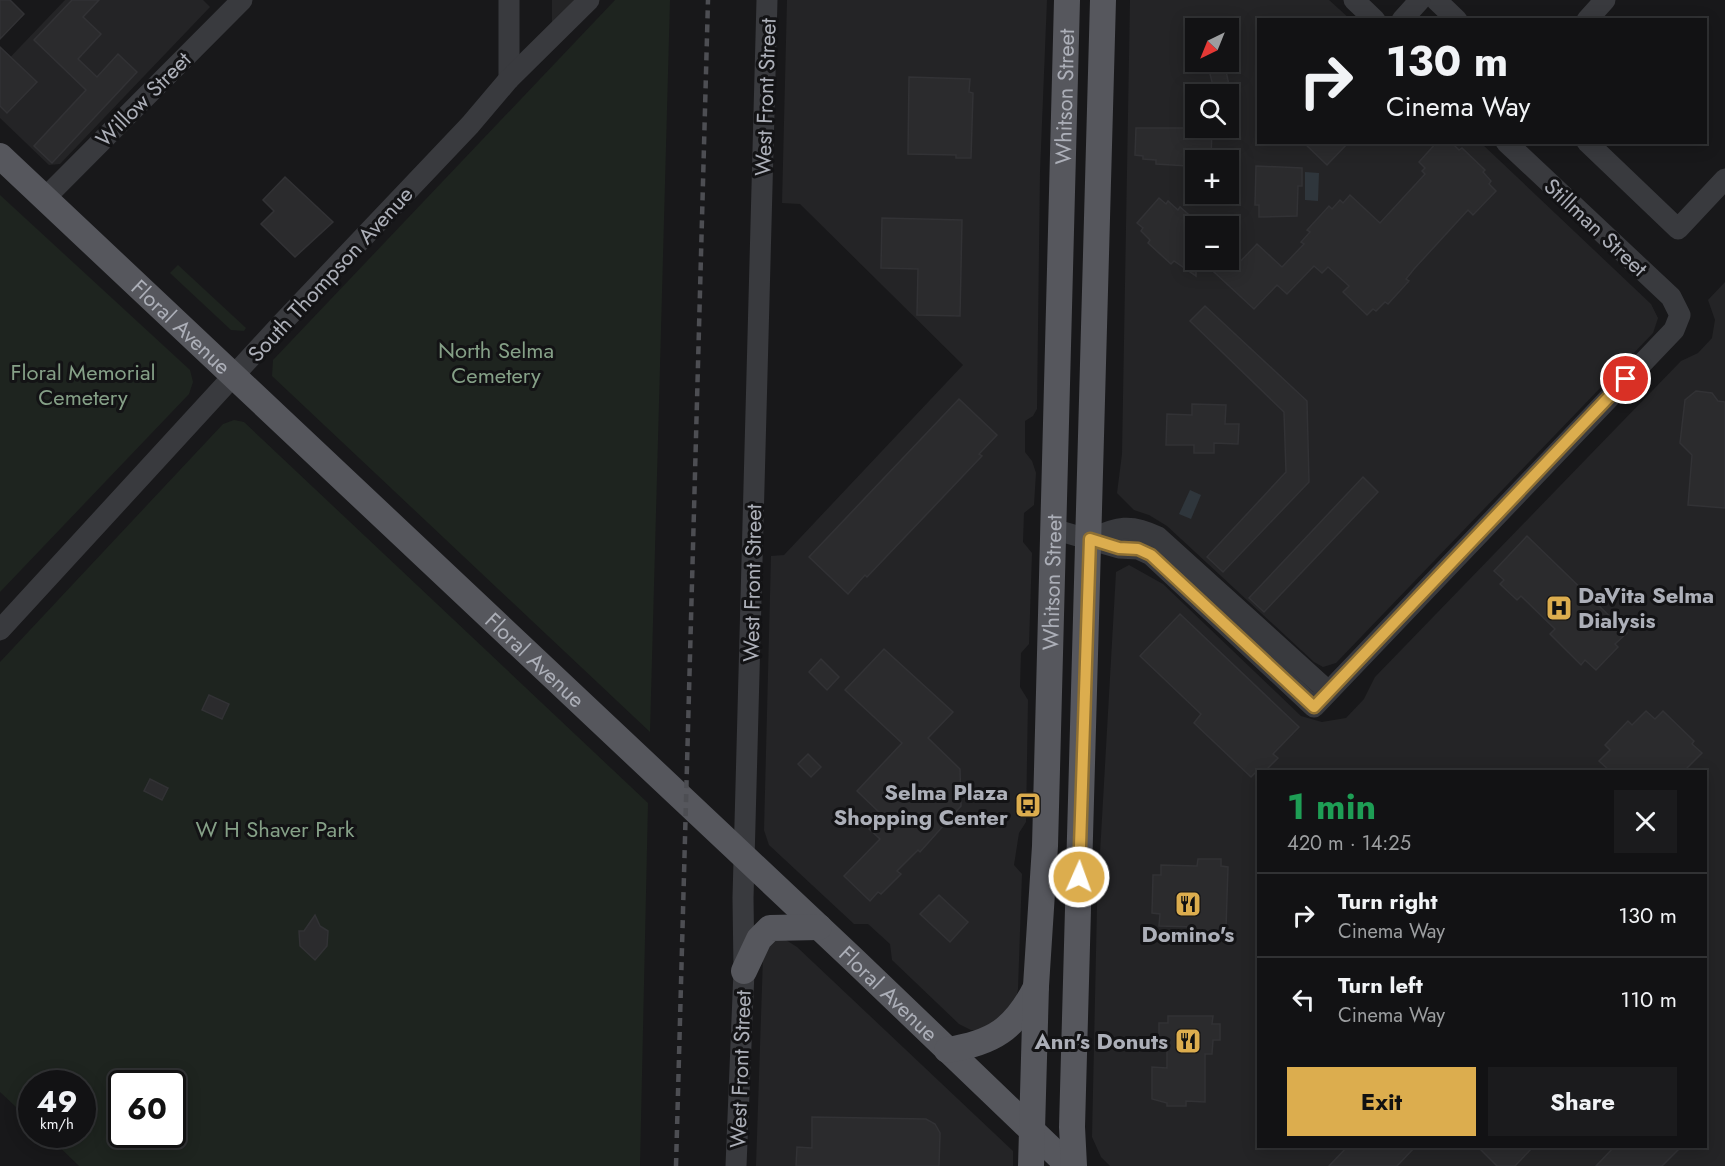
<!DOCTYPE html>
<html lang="en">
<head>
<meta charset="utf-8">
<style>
	:root { --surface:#121214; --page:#1b1b1d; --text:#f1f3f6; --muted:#9c9ea0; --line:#313234; --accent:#dcad4e }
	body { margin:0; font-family:Jost,sans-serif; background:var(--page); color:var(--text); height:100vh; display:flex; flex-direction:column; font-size:22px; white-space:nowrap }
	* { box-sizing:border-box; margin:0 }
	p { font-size:20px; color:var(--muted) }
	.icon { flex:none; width:33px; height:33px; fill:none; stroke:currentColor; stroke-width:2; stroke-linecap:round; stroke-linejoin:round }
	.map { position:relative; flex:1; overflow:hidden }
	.details { position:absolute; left:1257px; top:770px; width:450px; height:378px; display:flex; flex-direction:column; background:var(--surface); border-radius:0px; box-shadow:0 3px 15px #0003,0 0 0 2px var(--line) }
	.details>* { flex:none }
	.guide { position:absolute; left:1257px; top:18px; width:450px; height:126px; border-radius:0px; box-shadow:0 3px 15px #0003,0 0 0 2px var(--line); background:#121214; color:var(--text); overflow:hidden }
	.needle { width:39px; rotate:223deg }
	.tools { position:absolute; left:1185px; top:18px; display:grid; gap:12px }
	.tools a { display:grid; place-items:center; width:54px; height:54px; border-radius:0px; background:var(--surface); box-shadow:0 3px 15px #0003,0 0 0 2px var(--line); font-size:30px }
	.speed { position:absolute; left:18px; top:1070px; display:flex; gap:12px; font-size:30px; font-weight:700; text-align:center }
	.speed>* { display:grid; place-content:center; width:78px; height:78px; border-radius:50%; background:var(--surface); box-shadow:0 3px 15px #0003,0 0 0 2px var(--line); line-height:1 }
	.speed small { font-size:15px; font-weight:400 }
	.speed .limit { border:3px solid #111; border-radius:9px; background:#fff; color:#111 }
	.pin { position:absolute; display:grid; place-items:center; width:51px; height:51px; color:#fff; margin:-26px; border:3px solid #fff; border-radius:50%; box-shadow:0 2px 6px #0007 }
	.me { position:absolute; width:66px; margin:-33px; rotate:2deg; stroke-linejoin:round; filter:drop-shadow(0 0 4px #0008) }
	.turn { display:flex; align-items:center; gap:21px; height:126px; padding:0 30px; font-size:27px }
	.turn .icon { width:78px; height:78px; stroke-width:2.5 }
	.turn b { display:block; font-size:42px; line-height:51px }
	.round { display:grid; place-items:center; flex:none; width:63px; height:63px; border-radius:0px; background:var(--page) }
	.headline { display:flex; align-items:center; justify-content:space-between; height:102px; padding:0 30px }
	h1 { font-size:36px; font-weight:700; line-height:45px; color:#1e9e55 }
	.primary-button { display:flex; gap:12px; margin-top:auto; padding:12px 30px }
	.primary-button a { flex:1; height:69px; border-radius:0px; background:var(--accent); color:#111; font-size:24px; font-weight:700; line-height:69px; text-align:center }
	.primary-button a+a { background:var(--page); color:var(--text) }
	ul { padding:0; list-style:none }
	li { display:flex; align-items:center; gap:18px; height:84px; padding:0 30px; border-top:2px solid var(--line) }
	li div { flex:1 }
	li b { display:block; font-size:22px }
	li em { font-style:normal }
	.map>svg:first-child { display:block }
	.built { fill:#242426; fill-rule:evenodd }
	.green { fill:#1e241f; fill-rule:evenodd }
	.water { fill:#2f363c }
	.building { fill:#2b2b2d; stroke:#323235; stroke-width:1.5 }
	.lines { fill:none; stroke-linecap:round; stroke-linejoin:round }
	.minor { stroke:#393a3e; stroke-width:21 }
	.major { stroke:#56575d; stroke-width:26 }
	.rail { stroke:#4d4e53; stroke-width:4.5; stroke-dasharray:8 6; stroke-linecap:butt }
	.route-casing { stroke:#8f7033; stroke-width:15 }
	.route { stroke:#dcad4e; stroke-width:10 }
	.labels { text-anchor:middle; stroke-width:6; stroke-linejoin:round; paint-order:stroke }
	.street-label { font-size:22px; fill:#acafb8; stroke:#131315 }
	.park-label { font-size:22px; fill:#85a087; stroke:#131315 }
	.poi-label { font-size:22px; font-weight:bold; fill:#acafb8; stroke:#131315; text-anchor:end }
</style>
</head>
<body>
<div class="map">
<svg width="1725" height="1166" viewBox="0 0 1725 1166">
	<rect width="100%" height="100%" fill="#18181a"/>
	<!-- built -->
	<g class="built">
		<polygon points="65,0 203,0 210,7 60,164 49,165 0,118 0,68"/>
		<polygon points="552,0 577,0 552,27"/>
		<polygon points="787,0 1047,0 1040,172 1037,409 1033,416 1025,421 1025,452 1032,461 1036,473 1034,505 1024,513 1023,542 1032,553 1029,644 1021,653 1020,687 1028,700 1026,822 1019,833 1014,865 1022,874 1018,989 1016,999 993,1025 982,1030 971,1030 959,1024 892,960 890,944 868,924 854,924 769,845 764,830 771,556 784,555 963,365 800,204 782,203"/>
		<path d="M1130 0H1329L1350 19 1258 20V142L1481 143 1651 304 1658 318 1653 333 1336 663 1323 667 1314 662 1167 526 1149 515 1134 510 1117 493 1122 454ZM1196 28H1228V62H1196ZM1196 94H1228V128H1196ZM1196 160H1228V194H1196ZM1196 226H1228V260H1196Z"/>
		<path d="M1725 282V1166H1110L1101 1157 1092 1137 1097 906 1116 572 1129 565 1163 584 1301 716 1322 722 1346 718 1364 699 1375 677 1681 361 1698 353 1712 338 1715 320 1708 300ZM1258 771H1706V1146H1258Z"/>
		<polygon points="776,940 786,940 797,947 1013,1151 1013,1166 756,1166 763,957 764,951"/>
	</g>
	<!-- green -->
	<g class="green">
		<polygon points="615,0 670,0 650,732 272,376 273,360"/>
		<polygon points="0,195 190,370 193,382 189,394 0,592"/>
		<polygon points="178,265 246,328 244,331 231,330 170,273"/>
		<path d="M234 420 244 422 648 803 640 1166H79L46 1134H82V1083H32L31 1121 0 1092V662L223 424ZM122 1083H172V1134H122Z"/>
	</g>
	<!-- water -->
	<g class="water">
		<polygon points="1305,172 1319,173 1318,201 1305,200"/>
		<polygon points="1190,490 1201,495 1191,519 1179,514"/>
	</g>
	<!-- building -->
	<g class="building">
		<polygon points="0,0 10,0 24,14 0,39"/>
		<polygon points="72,0 99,0 83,17 101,34 78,59 97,77 118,54 137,72 52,163 34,146 86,90 34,40"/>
		<polygon points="0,47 37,82 7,113 0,106"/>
		<polygon points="1207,62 1224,62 1231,94 1215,94"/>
		<polygon points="909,77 970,79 969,92 973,93 971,158 956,158 956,155 908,154"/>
		<polygon points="1136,128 1212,128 1211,159 1188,162 1188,166 1156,164 1156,160 1143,159 1143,156 1135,155"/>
		<polygon points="1303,142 1349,142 1327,165"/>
		<polygon points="1437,142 1451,142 1459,150 1462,148 1485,170 1483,172 1491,181 1489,184 1496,191 1473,215 1468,210 1414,269 1406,279 1409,281 1388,304 1385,302 1376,311 1373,309 1367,315 1343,292 1349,286 1328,267 1322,273 1314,266 1287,294 1277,285 1254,309 1201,260 1224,260 1234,268 1257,244 1282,267 1304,244 1301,242 1310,232 1307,230 1329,206 1332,209 1340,200 1343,203 1350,195 1380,223 1425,174 1422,171 1425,168 1419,162"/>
		<polygon points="1256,166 1302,168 1302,186 1298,186 1297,216 1259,217 1259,205 1255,205"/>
		<polygon points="285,177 333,222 295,257 261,224 274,211 263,200"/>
		<polygon points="1159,198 1166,204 1168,201 1178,210 1180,207 1196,221 1196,276 1174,261 1171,264 1148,243 1150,240 1141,231 1143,228 1137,223"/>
		<polygon points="882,218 962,220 960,316 917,315 918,269 881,268"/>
		<polygon points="1205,306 1307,401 1309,482 1223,572 1207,557 1286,472 1284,412 1190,321"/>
		<polygon points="1696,391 1712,393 1718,401 1725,402 1725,508 1688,505 1692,455 1680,443 1685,400"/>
		<polygon points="959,399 997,435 979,454 982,456 867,577 865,575 848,594 809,557"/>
		<polygon points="1192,404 1226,405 1225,424 1239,424 1238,444 1214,443 1214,453 1194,453 1194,445 1166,445 1167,414 1192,415"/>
		<polygon points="1363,477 1378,492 1264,612 1249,598"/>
		<polygon points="1527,536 1627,633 1615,644 1618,647 1596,670 1585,660 1581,665 1550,634 1555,629 1521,596 1517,600 1500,584 1504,580 1494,571"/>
		<polygon points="1180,614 1299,727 1273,754 1278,758 1265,771 1258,771 1258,774 1256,772 1251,777 1194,723 1201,714 1140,656"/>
		<polygon points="884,649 953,712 928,738 960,769 961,806 920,852 918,850 897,871 901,874 881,894 878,892 870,901 844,876 880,839 869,829 882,815 857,791 902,743 845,690"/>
		<polygon points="821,659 839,677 827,690 809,672"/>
		<polygon points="209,695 229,704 222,719 202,710"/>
		<polygon points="1646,711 1655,719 1663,711 1694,741 1692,744 1702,753 1684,771 1610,771 1599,761 1610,750 1605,745 1628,721 1632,725"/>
		<polygon points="808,754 821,767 811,777 798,764"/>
		<polygon points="150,779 168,788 162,800 144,791"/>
		<polygon points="1198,859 1221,859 1221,866 1228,867 1226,928 1220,927 1220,933 1195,933 1196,927 1159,926 1160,914 1152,913 1153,875 1161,875 1161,865 1197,866"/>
		<polygon points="939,895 968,922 950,942 920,914"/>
		<polygon points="315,915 320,926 328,931 327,946 315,960 300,946 299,931 304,931"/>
		<polygon points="1168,1016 1213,1016 1212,1024 1220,1024 1220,1040 1213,1040 1212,1054 1205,1054 1205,1102 1186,1101 1186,1106 1167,1106 1167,1103 1152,1099 1152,1067 1167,1068 1167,1040 1159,1039 1159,1023 1168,1023"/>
		<polygon points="812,1117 926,1119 935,1124 940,1133 939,1166 796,1166 797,1147 812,1148"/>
		<polygon points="1348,1146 1416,1146 1397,1166 1329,1166"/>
		<polygon points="1477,1146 1534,1146 1515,1166 1497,1166"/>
		<polygon points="1615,1146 1682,1146 1662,1166 1596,1166"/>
	</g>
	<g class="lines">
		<!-- minor -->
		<g class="minor">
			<polyline points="509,0 509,79"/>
			<polyline points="1354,0 1375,20"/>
			<polyline points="1436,0 1457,20"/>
			<polyline points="1402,20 1420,0"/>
			<polyline points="1587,20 1605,0"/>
			<polyline points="1587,142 1678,229 1725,179"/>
			<polyline points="45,198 242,0"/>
			<polyline points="1053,529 1119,548 1138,549 1151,555 1314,707 1674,330 1680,315 1671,297 1506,142"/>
			<path d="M1090 539C1118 527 1130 523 1158 537L1328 691"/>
			<polyline points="0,630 282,323 470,125 509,79 589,0"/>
			<polyline points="736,1166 744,971 743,898 767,0"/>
		</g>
		<!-- major -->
		<g class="major">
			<path id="s1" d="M0 156 854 960 1069 1166"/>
			<polyline points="744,971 759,939 770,928 819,927"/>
			<path d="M947 1050C993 1043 1015 1029 1036 987"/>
			<path id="s2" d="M1031 1166 1036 986 1045 846 1067 0"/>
			<polyline points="1074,1166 1072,1127 1103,0"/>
		</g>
		<!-- rail -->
		<polyline class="rail" points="676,1166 708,0"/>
	</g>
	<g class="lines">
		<!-- route casing -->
		<g class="route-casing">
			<polyline id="route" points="1079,877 1090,539 1119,548 1138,549 1151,555 1314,707 1626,379"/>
		</g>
		<!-- route -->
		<use href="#route" class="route"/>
	</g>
	<!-- icons -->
	<defs>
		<g id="hospital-square" transform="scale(1.35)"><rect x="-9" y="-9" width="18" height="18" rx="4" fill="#dcad4e" stroke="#131315"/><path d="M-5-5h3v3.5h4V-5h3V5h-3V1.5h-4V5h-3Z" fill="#111"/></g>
		<g id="bus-square" transform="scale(1.35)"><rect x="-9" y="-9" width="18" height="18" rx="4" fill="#dcad4e" stroke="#131315"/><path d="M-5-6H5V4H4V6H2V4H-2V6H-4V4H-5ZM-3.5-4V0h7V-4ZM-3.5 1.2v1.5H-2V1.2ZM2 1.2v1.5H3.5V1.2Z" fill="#111"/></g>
		<g id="restaurant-square" transform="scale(1.35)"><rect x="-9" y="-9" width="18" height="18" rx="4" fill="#dcad4e" stroke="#131315"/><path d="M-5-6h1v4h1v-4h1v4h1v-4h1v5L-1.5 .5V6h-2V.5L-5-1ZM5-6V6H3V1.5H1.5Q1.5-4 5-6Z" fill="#111"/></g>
	</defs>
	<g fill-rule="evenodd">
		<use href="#hospital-square" x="1559" y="608"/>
		<use href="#bus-square" x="1028" y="805"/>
		<use href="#restaurant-square" x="1188" y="904"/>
		<use href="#restaurant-square" x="1188" y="1041"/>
	</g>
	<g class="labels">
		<!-- street labels -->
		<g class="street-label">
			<text transform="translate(765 97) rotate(-88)" y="8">West Front Street</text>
			<text dy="8" stroke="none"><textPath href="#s2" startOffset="1070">Whitson Street</textPath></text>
			<text transform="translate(143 99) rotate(-45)" y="8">Willow Street</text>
			<text transform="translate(1596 227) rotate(43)" y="8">Stillman Street</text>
			<text transform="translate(330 274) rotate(-47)" y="8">South Thompson Avenue</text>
			<text dy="8" stroke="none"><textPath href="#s1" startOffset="249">Floral Avenue</textPath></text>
			<text transform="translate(752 583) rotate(-89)" y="8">West Front Street</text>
			<text dy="8" stroke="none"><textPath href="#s2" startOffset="584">Whitson Street</textPath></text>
			<text dy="8" stroke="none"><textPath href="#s1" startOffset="735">Floral Avenue</textPath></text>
			<text dy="8" stroke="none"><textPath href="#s1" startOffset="1221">Floral Avenue</textPath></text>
			<text transform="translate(740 1069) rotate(-88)" y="8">West Front Street</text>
		</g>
		<!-- park labels -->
		<g class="park-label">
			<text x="496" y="358">North Selma<tspan x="496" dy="25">Cemetery</tspan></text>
			<text x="83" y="380">Floral Memorial<tspan x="83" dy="25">Cemetery</tspan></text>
			<text x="275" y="837">W H Shaver Park</text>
		</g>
		<!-- poi labels -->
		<g class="poi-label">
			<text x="1578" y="603" text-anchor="start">DaVita Selma<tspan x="1578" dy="25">Dialysis</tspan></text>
			<text x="1008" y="800">Selma Plaza<tspan x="1008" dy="25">Shopping Center</tspan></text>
			<text x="1188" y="942" text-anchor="middle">Domino's</text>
			<text x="1168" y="1049">Ann's Donuts</text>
		</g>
	</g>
</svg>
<div class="tools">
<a><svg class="needle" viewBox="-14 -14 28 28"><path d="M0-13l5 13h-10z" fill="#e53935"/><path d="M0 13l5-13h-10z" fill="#9c9ea0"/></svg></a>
<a><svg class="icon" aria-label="search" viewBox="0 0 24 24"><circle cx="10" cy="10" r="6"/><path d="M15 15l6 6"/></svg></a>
<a>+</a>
<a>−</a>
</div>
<div class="speed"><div>49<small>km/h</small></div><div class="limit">60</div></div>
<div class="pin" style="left:1626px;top:379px;background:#d93025"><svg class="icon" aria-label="arrive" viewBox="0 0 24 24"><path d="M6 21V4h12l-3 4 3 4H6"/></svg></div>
<svg class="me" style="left:1079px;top:877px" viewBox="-20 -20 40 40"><circle r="17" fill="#dcad4e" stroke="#fff" stroke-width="3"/><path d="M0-11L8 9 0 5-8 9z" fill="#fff"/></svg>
<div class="guide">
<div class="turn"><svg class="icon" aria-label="right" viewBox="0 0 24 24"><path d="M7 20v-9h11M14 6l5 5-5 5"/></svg><div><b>130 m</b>Cinema Way</div></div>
</div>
<section class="details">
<div class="headline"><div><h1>1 min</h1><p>420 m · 14:25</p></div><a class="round"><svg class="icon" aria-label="close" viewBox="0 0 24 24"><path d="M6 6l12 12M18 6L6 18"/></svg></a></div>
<ul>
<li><svg class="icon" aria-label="right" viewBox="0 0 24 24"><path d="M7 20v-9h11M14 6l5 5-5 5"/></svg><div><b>Turn right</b><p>Cinema Way</p></div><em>130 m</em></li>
<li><svg class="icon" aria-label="left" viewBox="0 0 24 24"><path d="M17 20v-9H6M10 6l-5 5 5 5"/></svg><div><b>Turn left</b><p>Cinema Way</p></div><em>110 m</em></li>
</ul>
<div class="primary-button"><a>Exit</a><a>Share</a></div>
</section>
</div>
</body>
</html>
